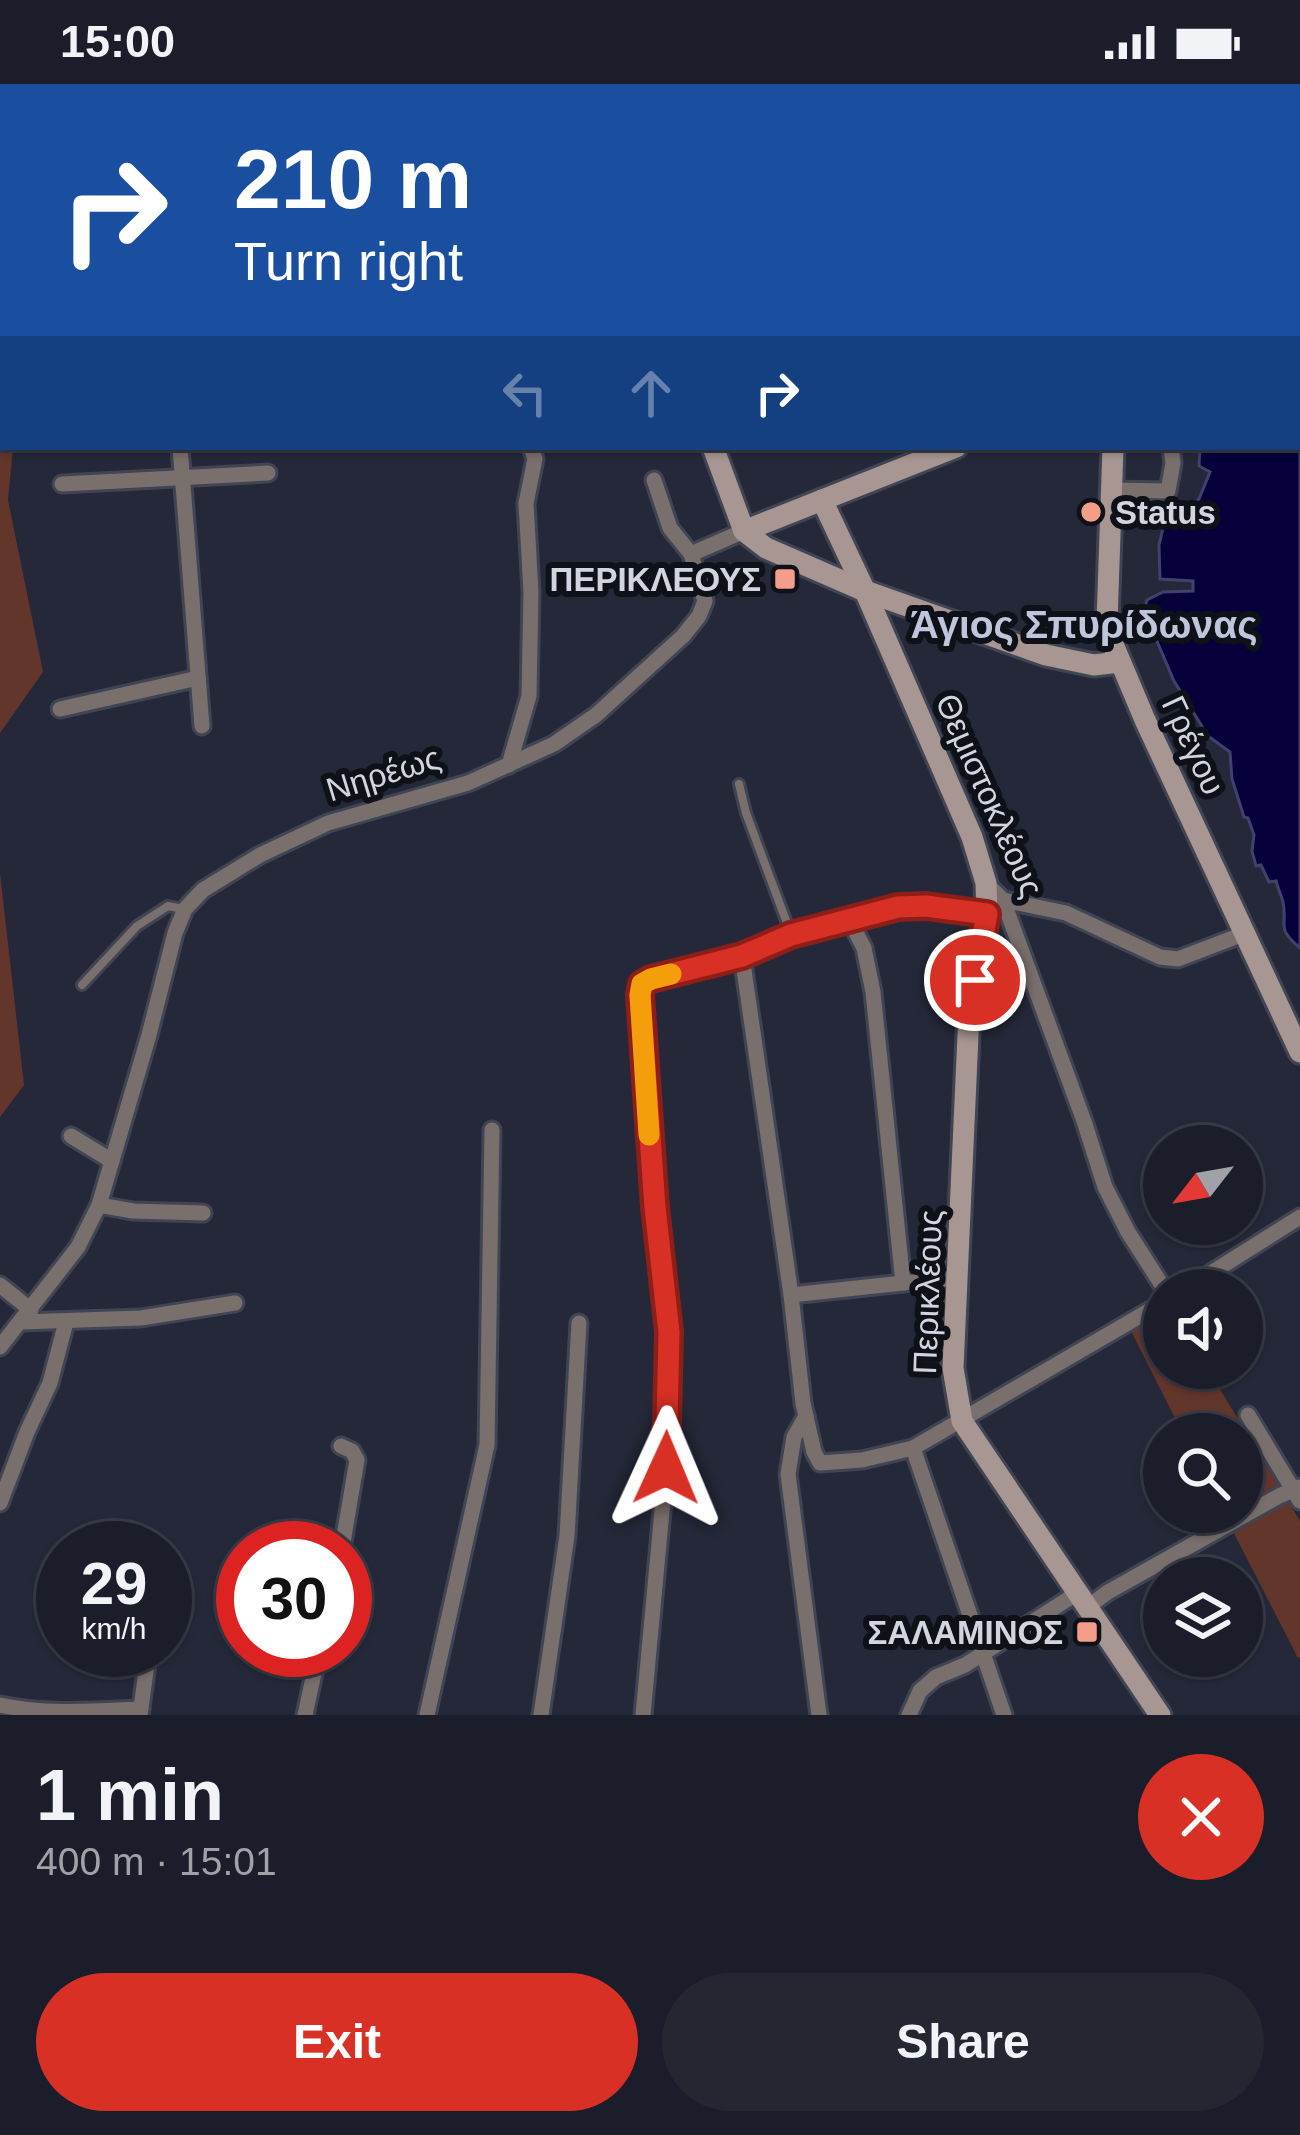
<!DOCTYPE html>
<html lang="en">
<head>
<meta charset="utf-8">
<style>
	:root { --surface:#1b1e2a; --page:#242732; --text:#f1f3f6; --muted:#a0a2a8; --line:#393c47; --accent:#d93025 }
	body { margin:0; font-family:Helvetica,sans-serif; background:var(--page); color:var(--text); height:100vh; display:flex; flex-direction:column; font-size:45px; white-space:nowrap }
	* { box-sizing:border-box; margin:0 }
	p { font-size:39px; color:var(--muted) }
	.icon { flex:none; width:66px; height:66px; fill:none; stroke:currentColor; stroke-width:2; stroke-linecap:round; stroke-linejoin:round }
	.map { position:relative; height:1631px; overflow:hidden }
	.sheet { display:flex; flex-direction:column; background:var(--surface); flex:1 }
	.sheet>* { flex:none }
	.top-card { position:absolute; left:0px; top:0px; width:1302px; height:366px; box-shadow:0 3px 9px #0004,0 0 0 3px var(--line); background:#1a4fa0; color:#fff; overflow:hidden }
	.needle { width:78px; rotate:239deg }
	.fabs { position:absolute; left:1143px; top:1041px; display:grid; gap:24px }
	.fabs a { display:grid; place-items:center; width:120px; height:120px; border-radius:50%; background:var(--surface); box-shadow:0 3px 9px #0004,0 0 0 3px var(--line); font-size:60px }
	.speed { position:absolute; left:36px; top:1437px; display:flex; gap:24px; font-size:60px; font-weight:700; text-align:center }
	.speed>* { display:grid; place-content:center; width:156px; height:156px; border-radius:50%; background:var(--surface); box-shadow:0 3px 9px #0004,0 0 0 3px var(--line); line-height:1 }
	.speed small { font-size:30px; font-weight:400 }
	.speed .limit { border:18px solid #d22; background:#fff; color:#111 }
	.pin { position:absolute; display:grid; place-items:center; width:102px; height:102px; color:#fff; margin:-51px; border:6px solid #fff; border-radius:50%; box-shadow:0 3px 12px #0007 }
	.me { position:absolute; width:132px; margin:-66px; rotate:1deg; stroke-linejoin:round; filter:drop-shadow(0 0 9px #0008) }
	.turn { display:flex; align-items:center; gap:42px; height:252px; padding:0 36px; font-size:54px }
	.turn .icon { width:156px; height:156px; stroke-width:2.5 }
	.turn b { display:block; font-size:84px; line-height:102px }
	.lanes { display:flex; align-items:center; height:114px; padding:0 36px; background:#0003; justify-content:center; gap:60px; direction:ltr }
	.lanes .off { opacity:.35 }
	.round { display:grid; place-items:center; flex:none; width:126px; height:126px; border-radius:63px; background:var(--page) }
	.head { display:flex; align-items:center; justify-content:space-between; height:204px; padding:0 36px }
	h1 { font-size:72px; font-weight:600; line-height:90px }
	.button { display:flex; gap:24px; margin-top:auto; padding:24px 36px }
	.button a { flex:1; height:138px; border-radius:72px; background:var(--accent); color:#fff; font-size:48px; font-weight:600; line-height:138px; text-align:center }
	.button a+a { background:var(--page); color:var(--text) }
	.status { display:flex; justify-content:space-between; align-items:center; height:84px; padding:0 60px; background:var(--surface); direction:ltr }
	.status svg { height:33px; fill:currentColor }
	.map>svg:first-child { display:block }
	.green { fill:#63362c }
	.water { fill:#06003b; stroke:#43406c; stroke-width:3 }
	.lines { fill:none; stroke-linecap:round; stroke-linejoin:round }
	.lane-casing { stroke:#404453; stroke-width:14 }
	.street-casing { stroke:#404453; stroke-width:21 }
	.secondary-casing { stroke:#404453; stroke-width:27 }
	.lane { stroke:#796f6c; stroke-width:8 }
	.street { stroke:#796f6c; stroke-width:15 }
	.secondary { stroke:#a79692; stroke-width:21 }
	.route-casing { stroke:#8d1f18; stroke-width:30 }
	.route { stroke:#d93025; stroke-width:21 }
	.slow { stroke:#f59e0b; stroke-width:21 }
	.poi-dot { fill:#f49e8a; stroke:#0f1119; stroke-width:4.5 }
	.labels { text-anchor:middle; stroke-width:12; stroke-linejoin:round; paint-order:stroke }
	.poi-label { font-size:33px; font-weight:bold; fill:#d2d5e0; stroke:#0f1119; text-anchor:end }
	.street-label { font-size:33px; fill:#d2d5e0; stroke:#0f1119 }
	.quarter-label { font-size:39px; font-weight:bold; fill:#bfc5db; stroke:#0f1119 }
</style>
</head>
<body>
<div class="status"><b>15:00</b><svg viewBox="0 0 49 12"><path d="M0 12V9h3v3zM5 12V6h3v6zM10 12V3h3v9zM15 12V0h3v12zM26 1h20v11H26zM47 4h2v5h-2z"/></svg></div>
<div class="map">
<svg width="1300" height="1631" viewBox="0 0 1300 1631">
	<rect width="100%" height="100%" fill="#242838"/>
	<!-- green -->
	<g class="green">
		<polygon points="0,0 26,0 29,3 3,3 3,363 13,363 8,416 43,588 0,649"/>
		<polygon points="0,789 24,1001 0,1033"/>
		<polygon points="1164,1223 1164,1284 1207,1284 1300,1437 1300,1573 1298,1574 1223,1428 1242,1428 1242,1350 1183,1350 1130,1245"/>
	</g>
	<!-- water -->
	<path class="water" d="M1219 0H1300V864C1275 843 1288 843 1283 818 1281 811 1278 804 1276 797L1269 798 1261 781 1256 782 1252 767 1254 751 1248 734 1244 733 1232 695 1230 668 1208 652 1174 597 1144 527 1147 516 1163 508 1193 507V497L1160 495 1159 461 1164 440 1199 415 1210 388 1199 382 1200 363H1299V3H1219Z"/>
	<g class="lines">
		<!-- lane casing -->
		<g class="lane-casing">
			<g id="lane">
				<polyline points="739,700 746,729 791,850"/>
				<polyline points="82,901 137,842 168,822 183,825"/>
			</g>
		</g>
		<!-- street casing -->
		<g class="street-casing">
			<g id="street">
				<polyline points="150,0 150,3"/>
				<polyline points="799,0 800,3"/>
				<polyline points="1161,0 1161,3"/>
				<polyline points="180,363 202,642"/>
				<polyline points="62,400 268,389"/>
				<polyline points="1112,406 1168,407 1173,379 1171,363"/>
				<polyline points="691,470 744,447"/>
				<polyline points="60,625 198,594"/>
				<polyline points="509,681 529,612 531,508 526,419 535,375 531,363"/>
				<polyline points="986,799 1003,816 1084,1037 1105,1103 1128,1148 1165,1206"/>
				<polyline points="1003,816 1066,829 1160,873 1178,875 1246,849"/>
				<polyline points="850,837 864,864 873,908 903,1199 957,1194"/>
				<polyline points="742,872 791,1211 803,1319 814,1368 820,1379 862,1376 913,1364 1164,1218"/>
				<polyline points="71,1052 112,1077"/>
				<polyline points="99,1121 133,1127 203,1129"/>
				<polyline points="0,1201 31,1226"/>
				<polyline points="1184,1206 1300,1133"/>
				<polyline points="791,1211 903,1199"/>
				<polyline points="20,1238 141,1234 235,1219"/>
				<polyline points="0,1263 78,1163 99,1121 149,951 175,849 185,825 203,806 260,771 328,739 468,699 554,660 596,631 683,552 699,532 705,517 691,470 670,444 654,396"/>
				<polyline points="1248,1331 1300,1417"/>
				<polyline points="806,1332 794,1353 788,1390 819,1631"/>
				<polyline points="341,1362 352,1367 357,1376 342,1464"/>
				<polyline points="913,1364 1004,1631"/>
				<polyline points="0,1419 27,1348 50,1299 66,1238"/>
				<polyline points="1089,1522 1108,1508 1279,1412 1300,1403"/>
				<path d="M0 1621C47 1631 94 1627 141 1625"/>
				<polyline points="140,1631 149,1566"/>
				<polyline points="305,1631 319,1566"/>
				<polyline points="427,1631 487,1361 492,1046"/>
				<polyline points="541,1631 567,1452 579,1239"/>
				<polyline points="643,1631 666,1384 669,1248 661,1196 640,911 642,900 651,895 742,872 791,851 898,823 926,822 987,831"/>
				<polyline points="909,1631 920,1607 936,1593 965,1581 1079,1508"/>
			</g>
		</g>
		<!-- secondary casing -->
		<g class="secondary-casing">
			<g id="secondary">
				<polyline points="575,0 576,3"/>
				<polyline points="1016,0 1017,3"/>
				<polyline points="713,363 744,447"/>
				<polyline points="1113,363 1107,538 1110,553 1145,636 1300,968"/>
				<polyline points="822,416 865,507 972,753 986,799 987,831 969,929 953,1284 962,1337 1160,1631"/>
				<polyline points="744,447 766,464 865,507 1046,571 1094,581 1120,578"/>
				<polyline points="744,447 956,363"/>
			</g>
		</g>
		<!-- lane -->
		<use href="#lane" class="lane"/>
		<!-- street -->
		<use href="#street" class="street"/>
		<!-- secondary -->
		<use href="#secondary" class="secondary"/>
	</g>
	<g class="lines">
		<!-- route casing -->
		<g class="route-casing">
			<polyline id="route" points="666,1384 669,1248 655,1123 640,911 642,900 651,895 742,872 791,851 898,823 926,822 987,830 975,896"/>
		</g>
		<!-- route -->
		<use href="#route" class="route"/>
		<!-- slow -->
		<polyline class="slow" points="649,1051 640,911 642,900 651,895 671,890"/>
	</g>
	<!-- markers -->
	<g class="poi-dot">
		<circle cx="1091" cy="428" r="12"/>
		<rect x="773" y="483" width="24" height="24" rx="6"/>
		<rect x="1075" y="1536" width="24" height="24" rx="6"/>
	</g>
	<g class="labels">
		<!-- poi labels -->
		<g class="poi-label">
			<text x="1115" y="440" text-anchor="start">Status</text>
			<text x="761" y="507">ΠΕΡΙΚΛΕΟΥΣ</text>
			<text x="1063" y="1560">ΣΑΛΑΜΙΝΟΣ</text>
		</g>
		<!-- street labels -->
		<g class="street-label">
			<text transform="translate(1194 661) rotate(65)" y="12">Γρέγου</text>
			<text transform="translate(383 689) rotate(-17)" y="12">Νηρέως</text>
			<text transform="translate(990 711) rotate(66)" y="12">Θεμιστοκλέους</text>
			<text transform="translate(927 1208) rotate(-88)" y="12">Περικλέους</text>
		</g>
		<!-- quarter labels -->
		<g class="quarter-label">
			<text x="1084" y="554">Άγιος Σπυρίδωνας</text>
		</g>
	</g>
</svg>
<div class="fabs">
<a><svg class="needle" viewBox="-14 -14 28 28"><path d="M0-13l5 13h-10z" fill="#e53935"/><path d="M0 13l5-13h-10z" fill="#a0a2a8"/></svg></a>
<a><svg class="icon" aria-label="sound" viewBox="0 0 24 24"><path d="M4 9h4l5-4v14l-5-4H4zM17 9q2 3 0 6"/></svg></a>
<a><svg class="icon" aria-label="search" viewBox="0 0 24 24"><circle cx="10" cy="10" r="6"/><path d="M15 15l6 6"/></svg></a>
<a><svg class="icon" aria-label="layers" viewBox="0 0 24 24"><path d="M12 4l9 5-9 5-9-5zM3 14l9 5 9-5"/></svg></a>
</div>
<div class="speed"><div>29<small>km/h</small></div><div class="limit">30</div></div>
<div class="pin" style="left:975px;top:896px;background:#d93025"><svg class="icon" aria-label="arrive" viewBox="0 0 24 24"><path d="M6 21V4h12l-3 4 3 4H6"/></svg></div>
<svg class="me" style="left:666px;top:1384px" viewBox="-20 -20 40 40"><path d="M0-17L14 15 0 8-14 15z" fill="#d93025" stroke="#fff" stroke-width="4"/></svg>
<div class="top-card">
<div class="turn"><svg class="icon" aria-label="right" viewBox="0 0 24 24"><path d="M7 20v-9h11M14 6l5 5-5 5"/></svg><div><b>210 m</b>Turn right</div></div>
<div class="lanes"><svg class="icon off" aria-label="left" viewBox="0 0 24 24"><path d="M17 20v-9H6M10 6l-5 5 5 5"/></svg><svg class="icon off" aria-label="ahead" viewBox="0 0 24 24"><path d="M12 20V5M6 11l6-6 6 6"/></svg><svg class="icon" aria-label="right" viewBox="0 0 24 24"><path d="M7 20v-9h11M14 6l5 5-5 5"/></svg></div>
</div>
</div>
<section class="sheet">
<div class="head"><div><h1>1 min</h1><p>400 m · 15:01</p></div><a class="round" style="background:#d93025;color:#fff"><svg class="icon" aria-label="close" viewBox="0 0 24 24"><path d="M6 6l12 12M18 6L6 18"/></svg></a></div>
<div class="button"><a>Exit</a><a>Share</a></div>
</section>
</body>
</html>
